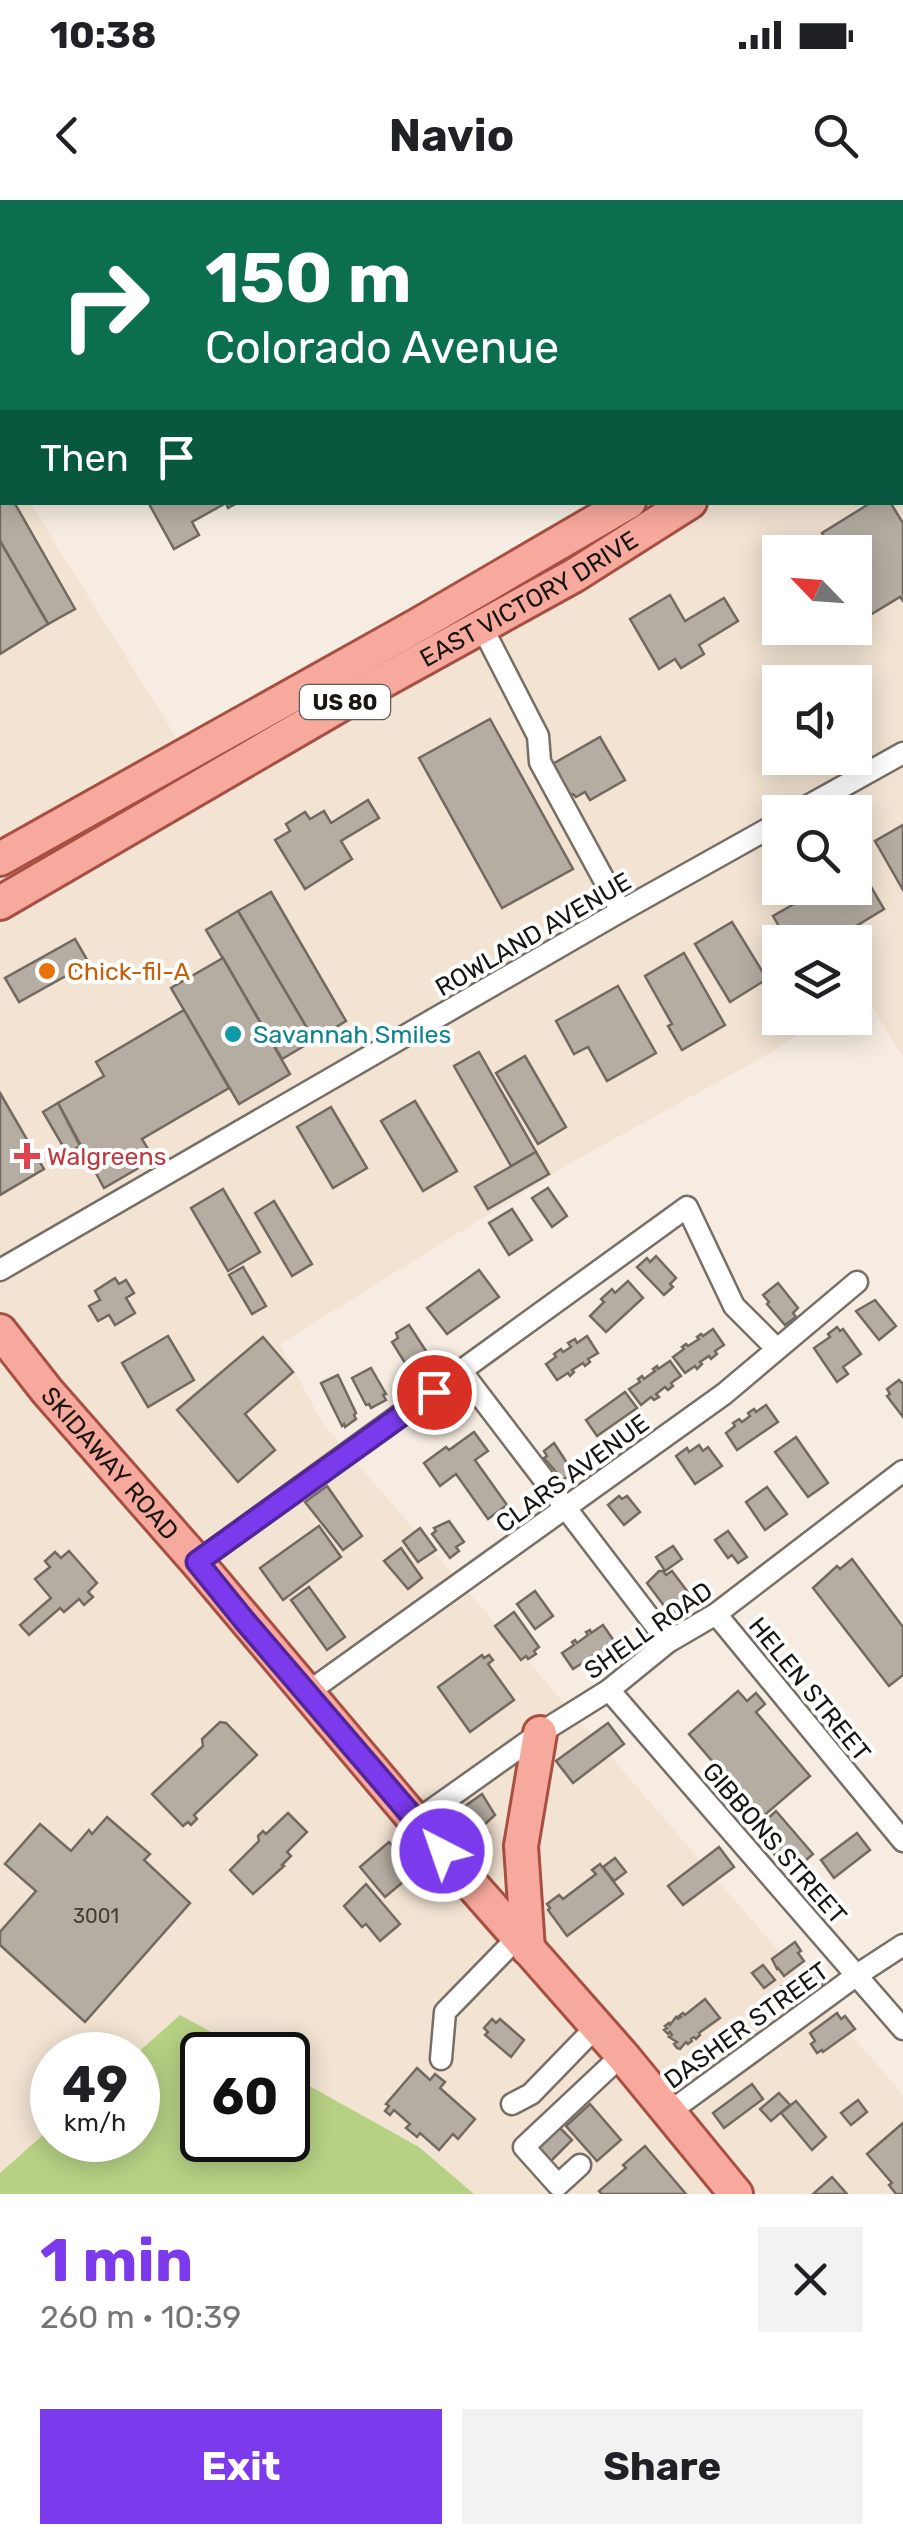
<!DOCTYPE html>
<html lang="en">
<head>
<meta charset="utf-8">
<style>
	:root { --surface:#fff; --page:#f2f2f2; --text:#202124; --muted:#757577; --accent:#7c3aed }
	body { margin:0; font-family:Rubik,sans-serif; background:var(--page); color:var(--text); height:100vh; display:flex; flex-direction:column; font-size:38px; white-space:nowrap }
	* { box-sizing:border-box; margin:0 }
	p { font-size:32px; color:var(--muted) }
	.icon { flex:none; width:55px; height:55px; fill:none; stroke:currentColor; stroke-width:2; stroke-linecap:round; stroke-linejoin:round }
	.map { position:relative; height:1994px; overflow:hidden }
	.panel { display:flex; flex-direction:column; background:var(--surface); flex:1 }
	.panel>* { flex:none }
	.top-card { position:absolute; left:0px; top:0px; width:905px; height:305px; box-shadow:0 5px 25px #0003; background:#0b6e4f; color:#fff; overflow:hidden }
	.needle { width:65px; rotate:295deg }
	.fabs { position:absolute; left:762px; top:335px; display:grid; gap:20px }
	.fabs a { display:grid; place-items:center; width:110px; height:110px; border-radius:0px; background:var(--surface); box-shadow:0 5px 25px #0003; font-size:50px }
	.speed { position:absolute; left:30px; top:1832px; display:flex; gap:20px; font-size:50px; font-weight:700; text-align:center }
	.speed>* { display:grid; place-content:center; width:130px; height:130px; border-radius:50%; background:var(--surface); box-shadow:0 5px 25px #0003; line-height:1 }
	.speed small { font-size:25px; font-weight:400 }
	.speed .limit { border:5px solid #111; border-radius:15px; background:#fff; color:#111 }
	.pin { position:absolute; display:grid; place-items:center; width:85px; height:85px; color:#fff; margin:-42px; border:5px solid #fff; border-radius:50%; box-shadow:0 2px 10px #0007 }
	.me { position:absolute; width:110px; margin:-55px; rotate:319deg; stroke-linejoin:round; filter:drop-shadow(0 0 8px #0008) }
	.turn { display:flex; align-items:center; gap:35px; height:210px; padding:0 40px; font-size:45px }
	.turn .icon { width:130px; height:130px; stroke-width:2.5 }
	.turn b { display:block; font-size:70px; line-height:85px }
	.then { display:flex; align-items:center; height:95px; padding:0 40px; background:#0003; gap:20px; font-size:38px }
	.round { display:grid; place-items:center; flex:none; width:105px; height:105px; border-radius:0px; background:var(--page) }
	.summary { display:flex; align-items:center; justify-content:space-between; height:170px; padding:0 40px }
	h1 { font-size:60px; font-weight:700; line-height:75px; color:var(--accent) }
	.cta { display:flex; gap:20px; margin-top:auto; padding:20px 40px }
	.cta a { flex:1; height:115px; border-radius:0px; background:var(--accent); color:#fff; font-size:40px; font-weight:700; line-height:115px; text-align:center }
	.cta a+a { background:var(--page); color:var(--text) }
	.status { display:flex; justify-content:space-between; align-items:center; height:70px; padding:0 50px; background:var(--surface); direction:ltr }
	.status svg { height:28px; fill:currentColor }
	header { display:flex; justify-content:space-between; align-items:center; height:130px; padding:0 40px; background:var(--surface); font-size:45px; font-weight:700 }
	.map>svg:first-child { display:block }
	.built { fill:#f2e3d2; fill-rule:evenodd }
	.green { fill:#b7d184 }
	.building { fill:#b5aca2; stroke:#726a61; stroke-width:2.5 }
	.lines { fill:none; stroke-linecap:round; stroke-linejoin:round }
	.street-casing { stroke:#776f65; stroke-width:25 }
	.primary-casing { stroke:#a75042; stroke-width:38 }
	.street { stroke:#fff; stroke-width:20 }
	.primary { stroke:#f8a99d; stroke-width:32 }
	.route-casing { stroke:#51269a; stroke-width:25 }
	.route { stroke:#7c3aed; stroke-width:18 }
	.food-dot { fill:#e8710a; stroke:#fff; stroke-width:4 }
	.culture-dot { fill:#0f9aa8; stroke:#fff; stroke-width:4 }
	.health-dot { fill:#e0444e; stroke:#fff; stroke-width:4 }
	.labels { text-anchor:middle; stroke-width:8; stroke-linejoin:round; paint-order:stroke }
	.number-label { font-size:20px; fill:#403c36 }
	.shield { fill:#fff; stroke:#5e5c59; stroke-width:2.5 }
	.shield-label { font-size:22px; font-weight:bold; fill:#191612 }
	.street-label { font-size:25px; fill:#191612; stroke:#fff }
	.food-label { font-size:25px; fill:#c56008; stroke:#fff; text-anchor:start }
	.culture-label { font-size:25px; fill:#0d838f; stroke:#fff; text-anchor:start }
	.health-label { font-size:25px; fill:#be3a42; stroke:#fff; text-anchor:start }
</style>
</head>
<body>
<div class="status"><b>10:38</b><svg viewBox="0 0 49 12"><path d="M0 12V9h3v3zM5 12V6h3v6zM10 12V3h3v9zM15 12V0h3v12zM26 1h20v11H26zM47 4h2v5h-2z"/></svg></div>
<header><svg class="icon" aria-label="back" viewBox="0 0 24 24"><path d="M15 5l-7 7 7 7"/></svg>Navio<svg class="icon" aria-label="search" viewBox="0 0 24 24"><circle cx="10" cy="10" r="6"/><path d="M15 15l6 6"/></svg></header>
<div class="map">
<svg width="903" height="1994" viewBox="0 0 903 1994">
	<rect width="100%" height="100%" fill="#f6ece2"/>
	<!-- built -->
	<path class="built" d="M903 193V857L861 789 855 792V742H780V818H820L774 851 572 962 280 1144 323 1224 903 1895V1994H474L419 1947 288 1874V1855H253L180 1815 135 1855H52V1927L0 1973V254L2 258V302L30 303 209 590 712 303 902 302ZM780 352H855V428H780ZM780 482H855V558H780ZM780 612H855V688H780Z"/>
	<!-- green -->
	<polygon class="green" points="180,1815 253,1855 202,1855 202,1940 288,1940 288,1874 419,1947 474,1994 0,1994 0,1973 52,1927 52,1940 138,1940 138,1855 135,1855"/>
	<!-- building -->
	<g class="building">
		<polygon points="0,278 2,282 2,302 14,302 75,409 48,424 0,341"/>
		<polygon points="148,302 239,302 228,308 226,303 192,322 199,335 174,349"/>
		<polygon points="872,302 890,302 903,323 903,401 900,397 870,415 855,389 855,352 833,352 822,333"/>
		<polygon points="0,341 48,424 0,454"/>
		<polygon points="670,395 685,421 724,398 738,421 699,445 704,454 681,468 675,459 659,469 630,419"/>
		<polygon points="490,519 573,669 502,708 419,558"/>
		<polygon points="600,537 625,580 590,600 585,592 576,597 573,594 567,597 549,566"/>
		<polygon points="368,600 379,618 341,641 352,659 305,689 275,640 290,631 286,624 305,612 310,619 324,611 331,623"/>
		<polygon points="903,625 903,690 875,641"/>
		<polygon points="859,666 884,709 830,742 788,742 773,716 822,688 855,688 855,668"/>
		<polygon points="271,692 346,821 314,840 238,711"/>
		<polygon points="238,711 314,840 282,859 206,730"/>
		<polygon points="732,722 767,779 730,802 695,744"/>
		<polygon points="75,739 89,763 19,802 5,778"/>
		<polygon points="684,753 725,825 682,850 668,826 672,824 645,776"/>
		<polygon points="223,758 290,874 239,904 171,788"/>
		<polygon points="618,786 656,853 607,881 588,847 574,854 556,821"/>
		<polygon points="184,810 229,888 142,939 154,959 104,988 58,903 104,876 96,862"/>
		<polygon points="479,852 536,952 511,966 454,866"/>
		<polygon points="525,856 566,927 538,944 496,873"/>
		<polygon points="0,893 44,969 0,995"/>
		<polygon points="415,901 457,971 423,991 381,921"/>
		<polygon points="58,903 80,946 67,953 43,912"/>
		<polygon points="331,907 367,968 333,988 297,927"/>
		<polygon points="536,952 549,974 488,1009 475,987"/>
		<polygon points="548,988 567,1016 552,1027 532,998"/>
		<polygon points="223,989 260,1052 228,1071 191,1008"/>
		<polygon points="274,1001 312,1064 292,1076 255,1013"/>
		<polygon points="512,1009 532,1040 509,1055 489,1023"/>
		<polygon points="656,1056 676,1078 670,1084 673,1087 664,1095 637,1067 647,1058 650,1062"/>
		<polygon points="243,1067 266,1106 252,1114 229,1075"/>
		<polygon points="479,1070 499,1097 447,1134 427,1108"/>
		<polygon points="115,1078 119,1084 126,1080 134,1093 126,1098 135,1113 115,1125 109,1115 98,1121 89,1106 100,1100 95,1091"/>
		<polygon points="628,1081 643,1098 606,1132 590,1116 604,1102 601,1099 612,1089 615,1093"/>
		<polygon points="778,1083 798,1108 793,1113 796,1117 785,1125 767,1104 769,1102 763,1095"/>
		<polygon points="875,1100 896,1126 879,1140 856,1111"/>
		<polygon points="409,1125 428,1154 422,1158 424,1162 410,1171 392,1142 398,1138 396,1133"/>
		<polygon points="837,1127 840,1131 843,1129 861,1154 843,1167 848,1174 837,1182 814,1148 830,1137 828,1134"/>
		<polygon points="713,1129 724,1145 715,1151 717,1154 711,1159 709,1156 700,1162 702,1164 697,1169 695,1166 685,1173 673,1157 684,1149 682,1147 686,1144 688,1146 699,1139 697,1137 701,1134 703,1136"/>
		<polygon points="168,1136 194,1180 148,1207 122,1163"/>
		<polygon points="587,1136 598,1153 588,1159 590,1162 585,1166 583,1163 572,1170 574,1172 570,1176 568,1173 557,1180 546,1164 556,1157 554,1154 561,1149 563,1152 571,1147 568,1143 575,1139 577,1143"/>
		<polygon points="263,1137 293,1172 245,1214 275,1250 238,1282 177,1210"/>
		<polygon points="670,1161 681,1176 671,1183 673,1186 668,1190 665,1187 656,1194 659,1197 654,1200 651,1197 641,1205 629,1189 640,1182 638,1179 642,1176 644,1179 655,1171 653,1169 657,1166 658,1169"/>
		<polygon points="371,1168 386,1194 383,1195 386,1200 371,1208 369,1204 366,1205 352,1178"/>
		<polygon points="338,1175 356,1213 354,1215 356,1219 345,1227 344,1224 342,1226 321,1183"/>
		<polygon points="899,1180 903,1184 903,1217 887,1196 890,1194 887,1189"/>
		<polygon points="625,1192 637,1208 597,1236 586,1220"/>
		<polygon points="766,1205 778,1222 737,1250 726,1233 735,1226 733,1223 739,1219 742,1222 750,1216 748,1213 754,1209 756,1212"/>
		<polygon points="474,1232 488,1251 475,1260 507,1305 488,1319 456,1274 440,1286 424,1263 446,1247 449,1250"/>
		<polygon points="796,1237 828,1283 808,1297 775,1252"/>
		<polygon points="554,1243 573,1272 563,1280 544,1258 547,1256 544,1251"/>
		<polygon points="699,1245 703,1251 708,1247 722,1266 695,1284 676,1256 687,1248 689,1252"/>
		<polygon points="327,1286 362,1336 343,1350 305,1302"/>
		<polygon points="767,1287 787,1314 765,1330 746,1302"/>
		<polygon points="619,1296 622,1299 627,1296 640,1312 624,1325 608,1305"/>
		<polygon points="449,1321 464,1342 456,1347 459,1351 450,1358 432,1334 436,1331 434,1328"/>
		<polygon points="319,1326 341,1357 283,1400 260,1368"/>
		<polygon points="420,1328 436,1350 418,1362 403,1341"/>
		<polygon points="728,1331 747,1357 738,1363 732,1355 728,1358 715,1340"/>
		<polygon points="673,1346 682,1359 665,1371 656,1357"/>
		<polygon points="401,1348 422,1378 408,1389 384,1361"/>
		<polygon points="69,1351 97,1383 88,1392 93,1397 84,1405 79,1399 64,1412 60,1408 29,1435 20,1425 51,1398 35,1379 50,1367 45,1361 55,1352 61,1358"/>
		<polygon points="852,1359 903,1427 903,1475 889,1486 813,1388 837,1366 840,1369"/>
		<polygon points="659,1371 663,1371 666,1375 672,1371 693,1399 687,1403 690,1406 679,1414 677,1410 671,1415 647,1383"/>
		<polygon points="309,1387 345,1437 327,1450 291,1400"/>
		<polygon points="535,1391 553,1416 535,1429 517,1404"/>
		<polygon points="514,1412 539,1447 534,1451 536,1454 528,1459 526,1456 521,1460 495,1426"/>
		<polygon points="603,1425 614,1441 603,1448 605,1451 600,1454 599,1452 588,1459 590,1461 586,1464 584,1462 573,1469 562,1453 574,1445 572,1442 575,1440 577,1443 588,1435 586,1432 590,1430 591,1433"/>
		<polygon points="482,1455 484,1458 489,1455 493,1460 488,1464 514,1500 470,1532 438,1487"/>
		<polygon points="738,1491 747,1501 756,1493 765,1504 756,1512 810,1576 761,1618 689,1534"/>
		<polygon points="220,1522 226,1523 257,1555 194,1615 197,1619 191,1625 188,1622 183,1626 152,1594 203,1546 202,1539"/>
		<polygon points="608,1523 624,1544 573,1583 556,1561"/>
		<polygon points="482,1594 495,1615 484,1625 489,1633 475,1644 478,1648 467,1657 440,1624"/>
		<polygon points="776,1611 813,1654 792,1672 777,1653 775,1655 754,1627 762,1620 764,1622"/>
		<polygon points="288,1613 307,1632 287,1652 291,1656 282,1665 284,1666 253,1694 230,1670 259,1641 258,1636 263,1631 266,1634"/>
		<polygon points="107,1617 150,1654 144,1660 190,1703 85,1822 0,1745 0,1732 36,1691 5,1664 40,1624 71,1651 89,1630 92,1634"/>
		<polygon points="857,1633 870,1650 834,1678 821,1660"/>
		<polygon points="389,1642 415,1672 385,1697 360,1667"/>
		<polygon points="719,1647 734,1667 683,1705 668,1686"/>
		<polygon points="615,1658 626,1672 614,1681 603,1667"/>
		<polygon points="600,1664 623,1694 567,1736 548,1710 550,1708 547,1704 559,1695 563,1699 596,1674 592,1670"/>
		<polygon points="366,1684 400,1724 380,1741 366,1724 362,1727 344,1706"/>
		<polygon points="795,1742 801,1751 798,1753 804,1761 784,1776 778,1768 777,1769 772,1759"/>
		<polygon points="763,1765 775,1780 764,1788 752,1773"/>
		<polygon points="811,1766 824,1782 795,1805 790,1799 788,1800 781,1787"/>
		<polygon points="705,1799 720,1818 699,1833 700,1835 696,1839 694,1837 691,1839 692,1841 688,1844 686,1842 680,1849 677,1848 674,1844 677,1842 669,1837 672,1835 670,1832 668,1834 664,1830 667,1828 665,1826 669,1823 670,1825 676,1817 678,1819 681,1817 679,1816 683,1813 685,1815"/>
		<polygon points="837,1813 841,1819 845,1816 855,1829 823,1852 822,1850 817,1853 811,1844 815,1841 810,1833"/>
		<polygon points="492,1819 496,1823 500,1819 524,1840 511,1857 485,1835 488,1832 484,1828"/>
		<polygon points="417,1868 430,1880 435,1874 445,1882 440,1888 475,1919 458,1939 453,1934 439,1950 420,1933 417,1937 406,1928 410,1924 394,1910 390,1915 385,1911 389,1906 386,1904"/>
		<polygon points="752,1884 763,1899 724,1928 713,1913"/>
		<polygon points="779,1893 790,1905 771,1921 760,1909"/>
		<polygon points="858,1900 867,1912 851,1925 841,1913"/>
		<polygon points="796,1901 826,1937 812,1950 781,1913"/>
		<polygon points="590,1904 621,1940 597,1961 566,1926"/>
		<polygon points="903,1923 903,1994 896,1994 889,1985 892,1983 867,1954"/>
		<polygon points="557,1925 572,1940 551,1961 536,1946"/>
		<polygon points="645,1946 686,1994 602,1994 599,1991 626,1968 623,1965"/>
		<polygon points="832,1977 847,1994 813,1994"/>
	</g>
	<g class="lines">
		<!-- street casing -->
		<g class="street-casing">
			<g id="street">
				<polyline points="30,2 32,0"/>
				<polyline points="0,40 2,37"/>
				<polyline points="482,427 538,536 540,562 621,711"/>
				<polyline points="797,612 903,553"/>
				<polyline points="0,1070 621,711 780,622"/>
				<polyline points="462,1172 668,1442"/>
				<polyline points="197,1362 687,1007 734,1106 776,1148"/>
				<polyline points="716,1414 903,1641"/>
				<polyline points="609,1490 903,1829"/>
				<polyline points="307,1493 724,1194 857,1082"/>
				<polyline points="416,1621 540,1533 609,1490 668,1442 716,1414 903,1271"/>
				<polyline points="441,1859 445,1812 518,1737"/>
				<polyline points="512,1904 531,1894 596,1827"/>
				<polyline points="668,1913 857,1775 903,1745"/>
				<polyline points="580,1965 558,1985 524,1947 622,1855"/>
			</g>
		</g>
		<!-- primary casing -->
		<g class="primary-casing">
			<g id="primary">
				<polyline points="902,147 903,146"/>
				<polyline points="902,183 903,183"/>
				<polyline points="0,659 418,425 629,302"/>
				<path id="s1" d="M0 703 347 501 575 375 690 302"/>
				<path id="s2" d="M0 1131 47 1191 197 1362 407 1611 622 1855 736 1994"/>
				<polyline points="528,1749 521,1646 540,1533"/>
			</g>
		</g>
		<!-- street -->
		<use href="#street" class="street"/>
		<!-- primary -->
		<use href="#primary" class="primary"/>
	</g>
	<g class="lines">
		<!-- route casing -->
		<g class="route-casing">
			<polyline id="route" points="434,1192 197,1362 244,1420 442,1651"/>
		</g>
		<!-- route -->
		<use href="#route" class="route"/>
	</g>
	<!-- markers -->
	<circle class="food-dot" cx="47" cy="771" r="10"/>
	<circle class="culture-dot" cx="233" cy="834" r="10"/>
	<path class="health-dot" d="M22 941h10v10h10v10h-10v10h-10v-10h-10v-10h10z"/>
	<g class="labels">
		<!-- number labels -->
		<g class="number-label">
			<text x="96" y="1723">3001</text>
		</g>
		<!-- shield labels -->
		<rect class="shield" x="300" y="485" width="90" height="34" rx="8"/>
		<g class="shield-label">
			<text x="345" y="510">US 80</text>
		</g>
		<!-- street labels -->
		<g class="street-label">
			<text dy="9" stroke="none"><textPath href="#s1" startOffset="610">EAST VICTORY DRIVE</textPath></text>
			<text transform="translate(533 734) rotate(-30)" y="9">ROWLAND AVENUE</text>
			<text dy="9" stroke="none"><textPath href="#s2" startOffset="172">SKIDAWAY ROAD</textPath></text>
			<text transform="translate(572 1273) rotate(-36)" y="9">CLARS AVENUE</text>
			<text transform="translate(648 1430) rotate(-35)" y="9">SHELL ROAD</text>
			<text transform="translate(810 1489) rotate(51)" y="9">HELEN STREET</text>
			<text transform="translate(775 1643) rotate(49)" y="9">GIBBONS STREET</text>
			<text transform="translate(746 1825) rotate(-36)" y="9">DASHER STREET</text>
		</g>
		<!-- food labels -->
		<g class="food-label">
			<text x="67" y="780">Chick-fil-A</text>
		</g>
		<!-- culture labels -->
		<g class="culture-label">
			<text x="253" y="843">Savannah Smiles</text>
		</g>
		<!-- health labels -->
		<g class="health-label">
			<text x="47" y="965">Walgreens</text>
		</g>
	</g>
</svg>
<div class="fabs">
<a><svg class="needle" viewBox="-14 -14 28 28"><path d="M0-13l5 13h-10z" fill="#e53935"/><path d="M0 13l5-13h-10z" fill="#757577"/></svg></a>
<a><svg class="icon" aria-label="sound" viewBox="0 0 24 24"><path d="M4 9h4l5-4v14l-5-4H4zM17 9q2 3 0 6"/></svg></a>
<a><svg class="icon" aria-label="search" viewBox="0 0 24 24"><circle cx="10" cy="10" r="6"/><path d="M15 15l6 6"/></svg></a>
<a><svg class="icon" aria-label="layers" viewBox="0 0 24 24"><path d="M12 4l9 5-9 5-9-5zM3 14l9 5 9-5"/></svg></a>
</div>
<div class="speed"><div>49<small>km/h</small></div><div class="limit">60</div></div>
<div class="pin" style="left:434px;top:1192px;background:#d93025"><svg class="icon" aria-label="arrive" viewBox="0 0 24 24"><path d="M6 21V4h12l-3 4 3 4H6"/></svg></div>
<svg class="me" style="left:442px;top:1651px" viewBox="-20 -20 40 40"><circle r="17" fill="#7c3aed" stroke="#fff" stroke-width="3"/><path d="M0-11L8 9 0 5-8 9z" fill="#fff"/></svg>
<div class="top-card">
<div class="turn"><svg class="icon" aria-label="right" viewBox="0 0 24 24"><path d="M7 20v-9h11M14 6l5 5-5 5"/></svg><div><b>150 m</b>Colorado Avenue</div></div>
<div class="then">Then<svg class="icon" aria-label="arrive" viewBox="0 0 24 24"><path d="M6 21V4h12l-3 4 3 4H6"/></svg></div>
</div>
</div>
<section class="panel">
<div class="summary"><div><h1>1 min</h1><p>260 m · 10:39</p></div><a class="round"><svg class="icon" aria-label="close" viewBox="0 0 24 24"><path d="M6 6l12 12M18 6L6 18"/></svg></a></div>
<div class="cta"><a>Exit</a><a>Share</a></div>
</section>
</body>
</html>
